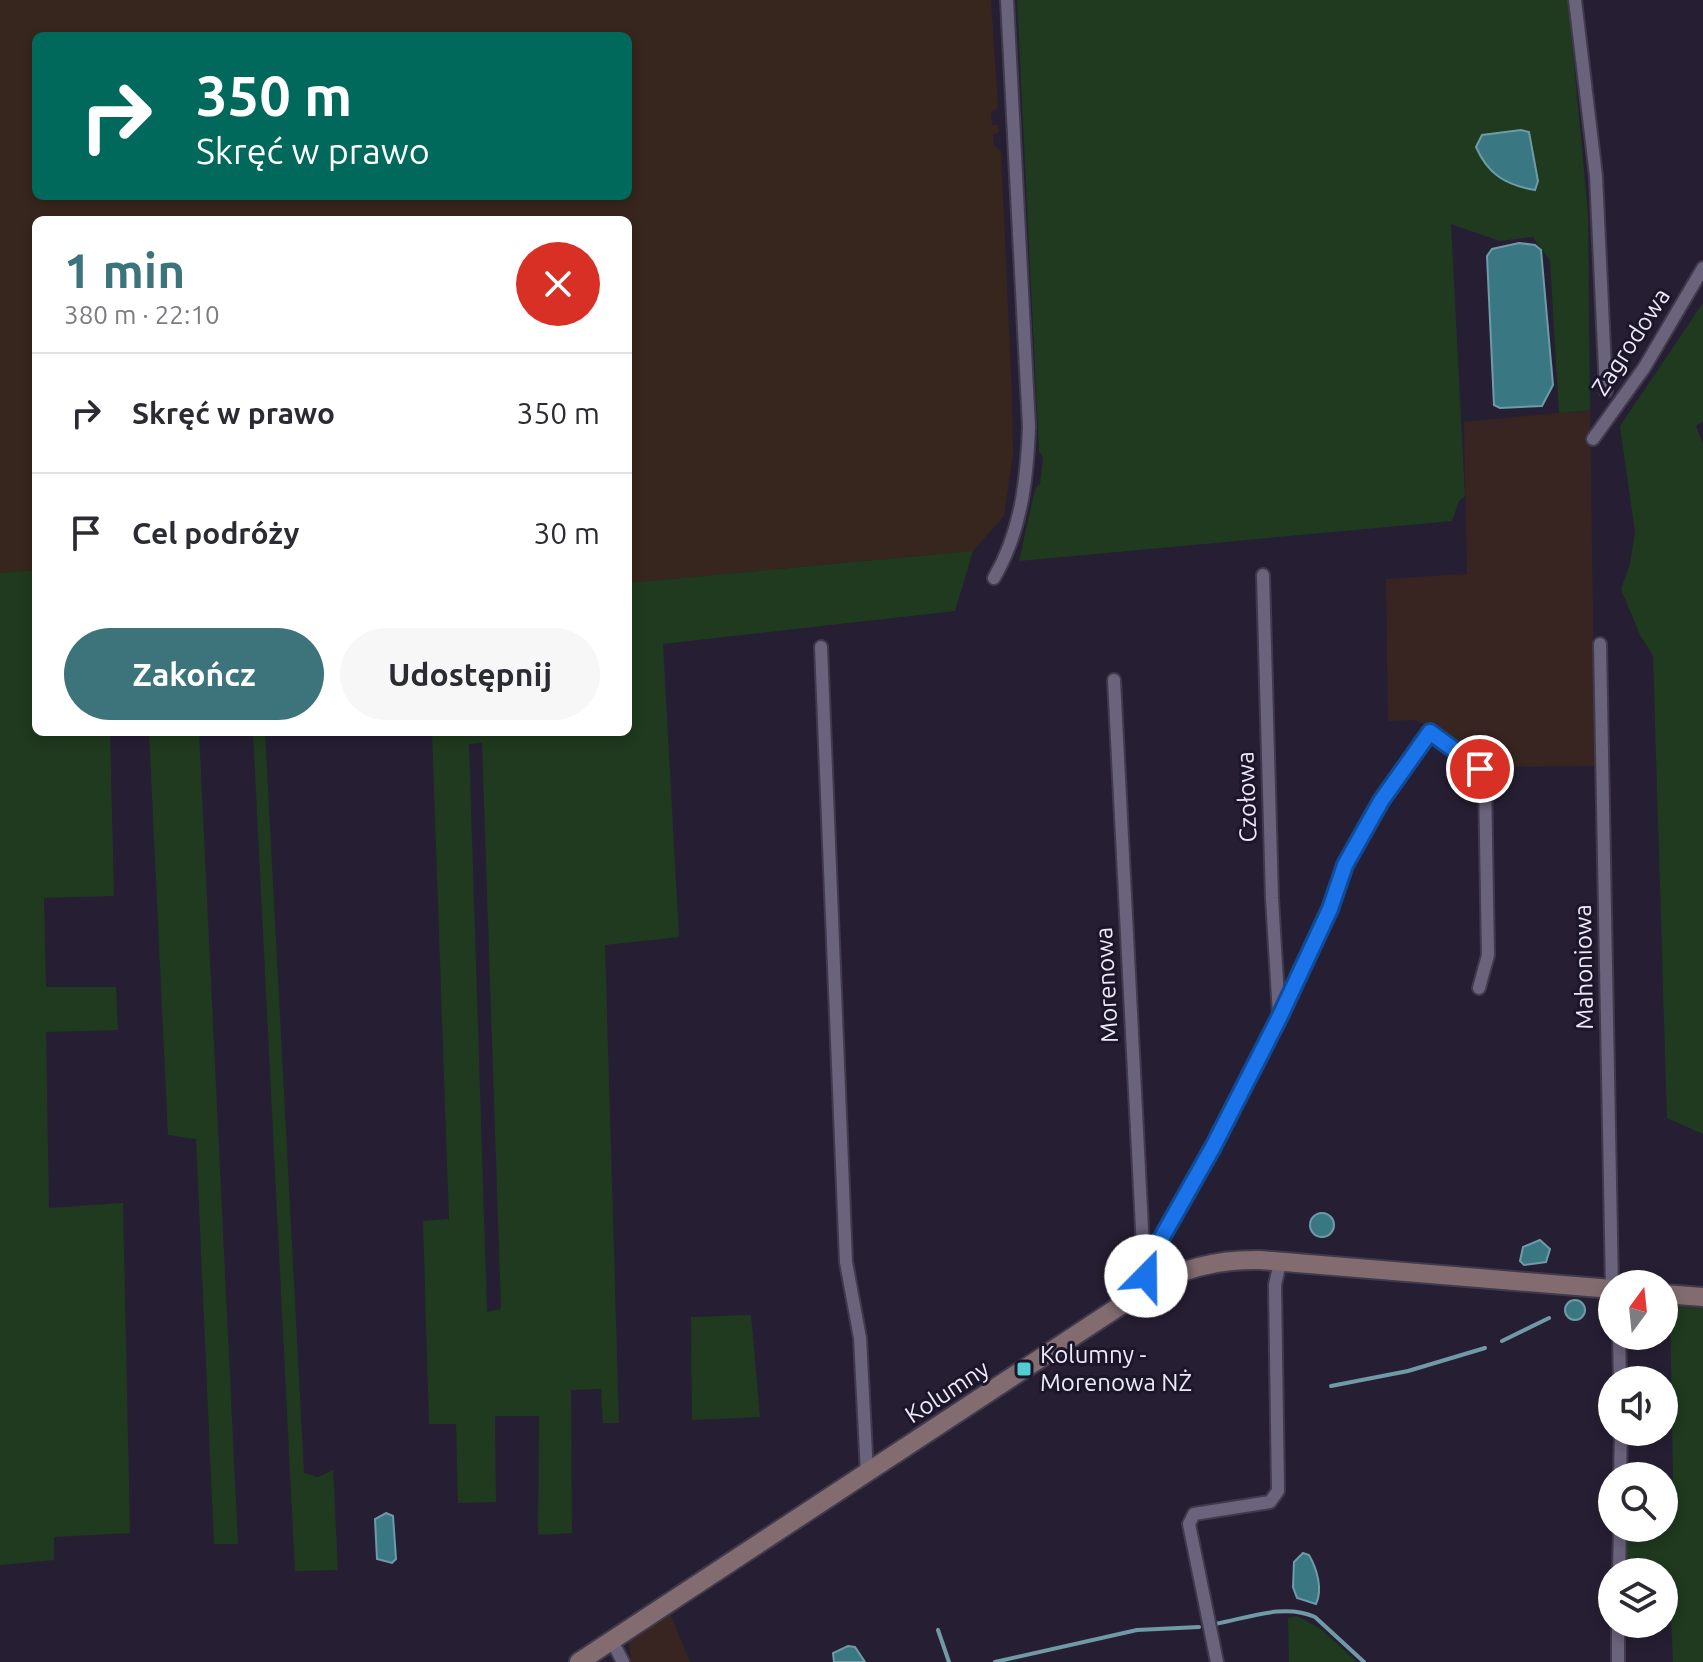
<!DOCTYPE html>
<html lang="pl">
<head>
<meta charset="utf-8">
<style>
	:root { --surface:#fff; --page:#f7f7f7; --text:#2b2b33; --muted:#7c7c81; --line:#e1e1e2; --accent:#3d737a }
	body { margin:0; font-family:Ubuntu,sans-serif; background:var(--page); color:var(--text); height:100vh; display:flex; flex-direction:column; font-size:30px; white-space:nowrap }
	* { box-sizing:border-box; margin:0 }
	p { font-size:26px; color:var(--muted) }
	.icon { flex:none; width:44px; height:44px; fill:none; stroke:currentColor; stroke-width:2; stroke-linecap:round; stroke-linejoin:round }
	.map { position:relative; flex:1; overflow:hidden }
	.drawer { position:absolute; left:32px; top:216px; width:600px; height:520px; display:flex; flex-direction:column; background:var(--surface); border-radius:12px; box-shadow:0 4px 12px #0003 }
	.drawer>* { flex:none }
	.top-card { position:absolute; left:32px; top:32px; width:600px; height:168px; border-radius:12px; box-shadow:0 4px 12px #0003; background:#00695c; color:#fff; overflow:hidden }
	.needle { width:52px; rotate:15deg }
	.buttons { position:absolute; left:1598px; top:1270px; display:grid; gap:16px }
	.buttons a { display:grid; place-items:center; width:80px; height:80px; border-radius:50%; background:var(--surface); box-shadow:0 4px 12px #0003; font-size:40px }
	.pin { position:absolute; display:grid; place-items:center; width:68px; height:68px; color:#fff; margin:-34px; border:4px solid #fff; border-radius:50%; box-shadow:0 2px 8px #0007 }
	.me { position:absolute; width:88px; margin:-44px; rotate:22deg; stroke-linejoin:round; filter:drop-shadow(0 0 6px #0008) }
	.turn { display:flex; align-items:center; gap:28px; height:168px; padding:0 32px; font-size:36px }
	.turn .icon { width:104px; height:104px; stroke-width:2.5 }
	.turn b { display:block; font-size:56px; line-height:68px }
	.round { display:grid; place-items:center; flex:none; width:84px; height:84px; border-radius:42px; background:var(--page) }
	.headline { display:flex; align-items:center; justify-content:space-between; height:136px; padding:0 32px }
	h1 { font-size:48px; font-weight:700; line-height:60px; color:var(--accent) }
	.button { display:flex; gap:16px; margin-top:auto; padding:16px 32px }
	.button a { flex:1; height:92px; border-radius:48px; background:var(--accent); color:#fff; font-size:32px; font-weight:700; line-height:92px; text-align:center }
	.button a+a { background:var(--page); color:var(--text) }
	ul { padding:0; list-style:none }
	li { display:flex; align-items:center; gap:24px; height:120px; padding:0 32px; border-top:2px solid var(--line) }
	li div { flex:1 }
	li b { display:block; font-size:30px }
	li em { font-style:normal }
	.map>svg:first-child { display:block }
	.commercial { fill:#382521 }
	.industrial { fill:#37261d; fill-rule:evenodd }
	.green { fill:#1f3a1f; fill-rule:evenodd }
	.water { fill:#397883; stroke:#6f9aa6; stroke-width:2 }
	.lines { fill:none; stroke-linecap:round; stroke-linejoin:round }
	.stream { stroke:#6f9aa6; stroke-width:4 }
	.street-casing { stroke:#403a4c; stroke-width:16 }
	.secondary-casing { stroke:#403a4c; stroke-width:22 }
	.street { stroke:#6a637c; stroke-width:12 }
	.secondary { stroke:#826c70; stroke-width:18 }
	.route-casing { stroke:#114b97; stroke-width:20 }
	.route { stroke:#1a73e8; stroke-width:14 }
	.poi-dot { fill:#52ccd1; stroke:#1c162a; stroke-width:3 }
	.labels { text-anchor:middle; stroke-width:6; stroke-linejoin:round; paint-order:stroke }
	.street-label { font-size:24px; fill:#ede9f8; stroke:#1c162a }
	.poi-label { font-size:24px; fill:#ede9f8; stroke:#1c162a; text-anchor:start }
</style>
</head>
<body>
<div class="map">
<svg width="1703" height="1662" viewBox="0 0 1703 1662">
	<rect width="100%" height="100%" fill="#261f34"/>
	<!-- commercial -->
	<g class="commercial">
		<polygon points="1590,410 1595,766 1497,767 1439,731 1414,720 1388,721 1386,579 1467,574 1464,422"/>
		<polygon points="670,1614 690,1662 631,1662 629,1642"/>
	</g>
	<!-- industrial -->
	<path class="industrial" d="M0 0H991L998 107 991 113 992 125H998L999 132 993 135 994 146 1001 151 1012 395 1013 454 1004 516 973 551 628 583V220H36V570L0 573ZM36 36H628V196H36Z"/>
	<!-- green -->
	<g class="green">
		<polygon points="1017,0 1568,0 1588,213 1590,410 1559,413 1550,261 1533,237 1500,241 1451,224 1465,496 1459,501 1452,521 1019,561 1035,489 1040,484 1043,457 1039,452"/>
		<polygon points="1703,303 1703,421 1696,426 1703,444 1703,1134 1667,1118 1653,655 1640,635 1621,589 1630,564 1635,532 1620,426"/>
		<path d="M973 551 955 611 663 644 679 937 605 945 619 1423H603L601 1389 571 1390 572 1533 538 1535 539 1416H495L496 1502 458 1503 456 1424H429L423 1221 449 1219 432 732H628V583ZM482 743 501 1309 487 1312 469 744Z"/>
		<polygon points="36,570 36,732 110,732 114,896 44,898 46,987 116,987 118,1030 46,1032 49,1208 123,1203 130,1533 54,1537 54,1560 0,1565 0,573"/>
		<polygon points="149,732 199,732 238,1544 214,1544 196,1139 168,1135"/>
		<polygon points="253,732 265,732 304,1473 318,1477 333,1470 338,1570 295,1571"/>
		<polygon points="1670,1303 1703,1307 1703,1662 1673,1662 1671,1619 1664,1619 1664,1572 1624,1572 1626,1528 1664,1528 1664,1481 1673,1480"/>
		<polygon points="751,1315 760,1417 692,1420 691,1317"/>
		<polygon points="1297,1616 1321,1629 1357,1662 1289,1662 1288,1618"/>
	</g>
	<!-- water -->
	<g class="water">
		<path d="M1521 130 1529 132 1538 181 1535 190C1505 185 1488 174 1476 147L1482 135Z"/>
		<polygon points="1519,243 1535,245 1541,250 1553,385 1542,406 1500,408 1494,405 1487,256 1492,249"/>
		<circle cx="1322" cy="1225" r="12"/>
		<polygon points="1540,1240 1550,1249 1546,1262 1524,1265 1520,1261 1523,1247"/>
		<circle cx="1575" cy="1310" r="10"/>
		<polygon points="386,1513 393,1516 396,1559 392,1563 377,1559 375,1519"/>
		<path d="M1303 1553 1309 1555C1317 1569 1323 1589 1316 1604L1297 1598 1293 1587 1294 1562Z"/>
		<polygon points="848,1646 855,1647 865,1662 834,1662 833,1653"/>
	</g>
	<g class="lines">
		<!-- stream -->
		<g class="stream">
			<polyline points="1502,1341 1549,1318"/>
			<polyline points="1331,1386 1408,1371 1485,1348"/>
			<path d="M1215 1624C1248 1618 1284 1603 1315 1617L1364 1662"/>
			<polyline points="938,1630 949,1662"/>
			<polyline points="995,1662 1137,1630 1199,1627"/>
		</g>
		<!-- street casing -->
		<g class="street-casing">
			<g id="street">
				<polyline points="1575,0 1596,176 1606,391"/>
				<polyline points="1593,439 1644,368 1703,268"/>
				<polyline points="1263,575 1272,898 1279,1015"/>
				<path d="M994 578C1021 532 1027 480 1029 427L1007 0"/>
				<polyline points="1600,644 1612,1289"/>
				<polyline points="821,647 846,1262 860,1338 867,1473"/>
				<polyline points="1114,680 1144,1268"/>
				<polyline points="1144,1269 1213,1147 1279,1018 1330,909 1345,865 1381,801 1430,732 1480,769 1485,781 1488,955 1479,988"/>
				<polyline points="1619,1336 1620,1380"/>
				<polyline points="1620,1476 1621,1432"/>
				<polyline points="1619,1572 1620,1528"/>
				<polyline points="612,1641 623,1662"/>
				<polyline points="1217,1662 1189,1524 1194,1514 1270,1502 1278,1491 1275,1285 1280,1262"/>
				<polyline points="1618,1662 1618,1624"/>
			</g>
		</g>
		<!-- secondary casing -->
		<g class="secondary-casing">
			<g id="secondary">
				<polyline points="1664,1294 1703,1297"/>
				<path d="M579 1662 1141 1292C1179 1269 1216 1259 1260 1260L1612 1289"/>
			</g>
		</g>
		<!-- street -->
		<use href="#street" class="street"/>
		<!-- secondary -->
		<use href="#secondary" class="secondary"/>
	</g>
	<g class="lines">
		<!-- route casing -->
		<g class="route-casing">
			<polyline id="route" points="1146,1276 1144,1269 1213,1147 1279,1018 1330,909 1345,865 1381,801 1430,732 1480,769"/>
		</g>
		<!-- route -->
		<use href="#route" class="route"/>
	</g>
	<!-- markers -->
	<rect class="poi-dot" x="1016" y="1361" width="16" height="16" rx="4"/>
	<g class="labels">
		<!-- street labels -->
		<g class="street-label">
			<text transform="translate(1631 342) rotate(-57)" y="8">Zagrodowa</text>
			<text transform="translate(1247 797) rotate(-92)" y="8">Czołowa</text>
			<text transform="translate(1584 967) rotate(-91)" y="8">Mahoniowa</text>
			<text transform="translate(1107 985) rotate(-93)" y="8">Morenowa</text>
			<text transform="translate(947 1392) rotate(-33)" y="8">Kolumny</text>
		</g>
		<!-- poi labels -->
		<g class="poi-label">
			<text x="1040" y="1363">Kolumny -<tspan x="1040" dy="28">Morenowa NŻ</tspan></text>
		</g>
	</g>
</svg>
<div class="buttons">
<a><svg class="needle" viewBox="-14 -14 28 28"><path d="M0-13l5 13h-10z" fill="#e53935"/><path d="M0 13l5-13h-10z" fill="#7c7c81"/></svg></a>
<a><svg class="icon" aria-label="sound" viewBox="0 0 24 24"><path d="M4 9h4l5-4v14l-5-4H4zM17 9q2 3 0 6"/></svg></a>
<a><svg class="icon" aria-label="search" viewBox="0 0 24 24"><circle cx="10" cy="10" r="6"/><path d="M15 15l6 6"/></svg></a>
<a><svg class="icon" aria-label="layers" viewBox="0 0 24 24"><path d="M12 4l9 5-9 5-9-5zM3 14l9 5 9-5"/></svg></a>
</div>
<div class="pin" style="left:1480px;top:769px;background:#d93025"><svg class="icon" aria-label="arrive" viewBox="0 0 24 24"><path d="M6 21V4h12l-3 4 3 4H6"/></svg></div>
<svg class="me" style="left:1146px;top:1276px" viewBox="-20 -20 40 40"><circle r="19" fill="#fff"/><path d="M0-13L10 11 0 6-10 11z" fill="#1a73e8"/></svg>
<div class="top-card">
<div class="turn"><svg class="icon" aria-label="right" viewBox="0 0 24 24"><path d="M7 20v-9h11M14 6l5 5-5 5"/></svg><div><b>350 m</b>Skręć w prawo</div></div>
</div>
<section class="drawer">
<div class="headline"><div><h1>1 min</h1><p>380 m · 22:10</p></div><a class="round" style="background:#d93025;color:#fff"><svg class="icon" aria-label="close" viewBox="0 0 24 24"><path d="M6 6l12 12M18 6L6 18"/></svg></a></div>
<ul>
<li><svg class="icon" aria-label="right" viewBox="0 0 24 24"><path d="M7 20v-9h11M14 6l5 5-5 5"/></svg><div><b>Skręć w prawo</b></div><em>350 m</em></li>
<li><svg class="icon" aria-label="arrive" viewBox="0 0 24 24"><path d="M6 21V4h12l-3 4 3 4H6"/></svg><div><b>Cel podróży</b></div><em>30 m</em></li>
</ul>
<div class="button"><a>Zakończ</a><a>Udostępnij</a></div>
</section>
</div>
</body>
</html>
